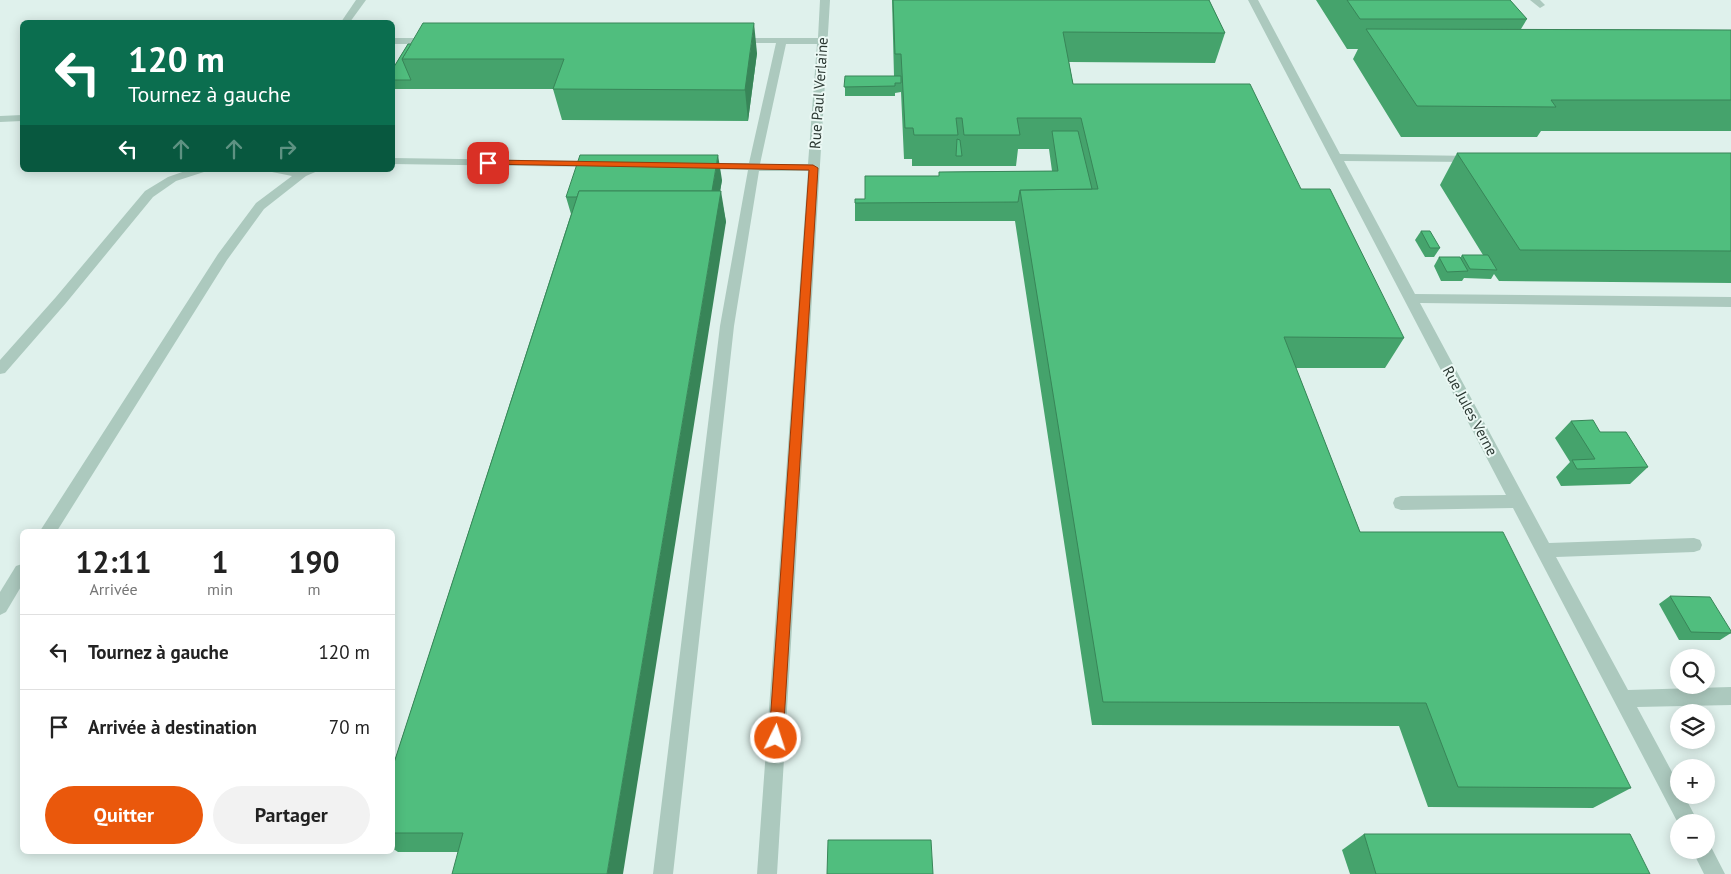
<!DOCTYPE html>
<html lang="fr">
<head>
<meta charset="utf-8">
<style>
	:root { --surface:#fff; --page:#f2f2f2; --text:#222; --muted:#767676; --line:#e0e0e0; --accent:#ea580c }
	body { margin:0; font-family:"PT Sans",sans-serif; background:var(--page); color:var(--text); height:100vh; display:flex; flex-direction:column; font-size:19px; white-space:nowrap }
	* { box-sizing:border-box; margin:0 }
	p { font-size:16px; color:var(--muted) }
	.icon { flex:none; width:28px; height:28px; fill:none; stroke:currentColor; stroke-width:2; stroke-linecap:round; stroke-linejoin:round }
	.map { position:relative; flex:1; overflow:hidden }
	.details { position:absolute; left:20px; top:529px; width:375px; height:325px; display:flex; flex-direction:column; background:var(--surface); border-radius:8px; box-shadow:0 2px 12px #0003 }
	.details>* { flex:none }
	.banner { position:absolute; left:20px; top:20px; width:375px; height:152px; border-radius:8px; box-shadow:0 2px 12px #0003; background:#0b6e4f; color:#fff; overflow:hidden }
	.buttons { position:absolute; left:1670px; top:649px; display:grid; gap:10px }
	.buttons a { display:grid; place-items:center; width:45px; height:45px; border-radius:50%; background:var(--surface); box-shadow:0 2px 12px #0003; font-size:25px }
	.pin { position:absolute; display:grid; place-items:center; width:42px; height:42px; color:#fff; margin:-21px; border-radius:10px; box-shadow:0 2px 8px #0006 }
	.me { position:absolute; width:55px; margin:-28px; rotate:4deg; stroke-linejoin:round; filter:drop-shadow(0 0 4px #0008) }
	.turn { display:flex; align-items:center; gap:18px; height:105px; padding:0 25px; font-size:22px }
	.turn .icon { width:65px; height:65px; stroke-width:2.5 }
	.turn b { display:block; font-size:35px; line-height:42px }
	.lanes { display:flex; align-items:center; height:48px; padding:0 25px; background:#0003; justify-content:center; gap:25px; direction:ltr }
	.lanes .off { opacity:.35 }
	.eta { display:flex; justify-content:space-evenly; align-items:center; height:85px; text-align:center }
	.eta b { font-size:30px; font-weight:700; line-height:35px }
	.button { display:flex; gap:10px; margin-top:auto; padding:10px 25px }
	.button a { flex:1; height:58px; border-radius:30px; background:var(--accent); color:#fff; font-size:20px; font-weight:700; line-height:58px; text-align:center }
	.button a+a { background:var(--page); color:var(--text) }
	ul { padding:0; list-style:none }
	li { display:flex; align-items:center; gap:15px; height:75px; padding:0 25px; border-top:1px solid var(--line) }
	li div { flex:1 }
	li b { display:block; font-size:19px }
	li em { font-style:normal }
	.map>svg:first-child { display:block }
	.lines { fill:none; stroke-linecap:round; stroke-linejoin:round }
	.minor { fill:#acc9be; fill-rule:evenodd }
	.wall { fill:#45a36c }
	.shaded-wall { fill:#388558 }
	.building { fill:#50be7e; stroke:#388558 }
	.route { fill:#ea580c; stroke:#983908 }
	.labels { text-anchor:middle; stroke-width:4; stroke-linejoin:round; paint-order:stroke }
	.street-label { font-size:15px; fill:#2a3731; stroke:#ecf9f5 }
</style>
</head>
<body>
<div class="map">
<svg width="1731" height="874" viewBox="0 0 1731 874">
	<rect width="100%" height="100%" fill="#dff1ec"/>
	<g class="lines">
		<!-- minor -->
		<g class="minor">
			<polygon points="356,0 366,0 350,22 341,22"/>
			<path d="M820 0H830L777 874H757L808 171H759L734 326 673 874H653L720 326 748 170 700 169 694 166 700 163H749L776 43H736L731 40 733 38H818ZM786 44H817L808 164H760Z"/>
			<polygon points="1248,0 1258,0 1340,154 1474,156 1480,159 1474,162 1344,161 1415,294 1731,297 1731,307 1420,303 1549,543 1694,538 1700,540 1702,545 1700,550 1694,552 1556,557 1628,690 1731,687 1731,705 1637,707 1679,785 1679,795 1684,795 1698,822 1679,822 1679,825 1513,508 1401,510 1395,508 1393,503 1395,498 1401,496 1506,495"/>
			<polygon points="1530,0 1540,0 1545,5 1540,8"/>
			<polygon points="392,38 431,38 436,41 431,44 392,44"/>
			<polygon points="22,115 22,121 0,122 0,116"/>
			<polygon points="392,158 597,161 603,164 597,167 392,164"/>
			<polygon points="188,170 206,170 204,172 176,181 153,197 66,303 5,373 0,374 0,360 56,297 145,191 168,177"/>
			<polygon points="270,170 320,170 306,176 264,209 227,260 57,531 40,531 218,254 256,203 292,176 272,172"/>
			<polygon points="22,564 22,585 6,612 0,615 0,592 16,566"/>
			<polygon points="1706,842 1709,843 1725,874 1704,874 1692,850 1706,850"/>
		</g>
	</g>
	<!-- wall -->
	<g class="wall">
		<polygon points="892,0 1209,0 1225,33 1215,63 1069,62 1073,84 1301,189 1404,338 1385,368 1296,368 1360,532 1631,788 1593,808 1428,807 1399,726 1092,725 1015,221 855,221 855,199 865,199 939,176 939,172 1052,171 1049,149 1018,149 1016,166 912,166 912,159 904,159 901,92 895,93 895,96 845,96 845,76 894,76"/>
		<polygon points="1316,0 1510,0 1527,19 1521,29 1731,30 1731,131 1541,131 1537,137 1401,137 1353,59 1358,49 1347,49"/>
		<polygon points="408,44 757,53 748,121 562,120 553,89 392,89 392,70"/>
		<polygon points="1457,153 1731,153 1731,283 1499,281 1494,274 1491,279 1464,278 1462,281 1441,281 1434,266 1439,257 1460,258 1462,255 1483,255 1440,185"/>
		<polygon points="722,180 720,191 726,222 458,852 398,852 392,848 392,769 571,214 566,197"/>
		<polygon points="1421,231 1440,248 1434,257 1425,257 1415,240"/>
		<polygon points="1571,421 1600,432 1648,467 1630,484 1561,486 1556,477 1570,462 1555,438"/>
		<polygon points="1670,596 1731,631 1731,633 1720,640 1679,640 1659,604"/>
		<polygon points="1364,834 1650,874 1350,874 1342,850"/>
	</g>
	<!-- shaded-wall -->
	<g class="shaded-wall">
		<polygon points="754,23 757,53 748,121 745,90"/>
		<polygon points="718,155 722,180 715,222 711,197"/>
		<polygon points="721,191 726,222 623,874 607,874"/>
	</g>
	<!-- building -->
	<g class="building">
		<polygon points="893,0 1209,0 1225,33 1063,32 1073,84 1250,84 1301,189 1330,189 1404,338 1284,337 1360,532 1503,532 1631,788 1458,787 1426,703 1103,702 1020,190 1098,189 1081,118 1017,118 1020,135 964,135 962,118 956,118 958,135 914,135 913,128 905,128 901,54 895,54"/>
		<polygon points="1347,0 1510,0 1527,19 1360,19"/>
		<polygon points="423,23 754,23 745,90 553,89 564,59 402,59"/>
		<polygon points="1366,29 1731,30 1731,100 1551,100 1556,107 1417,106"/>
		<polygon points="408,44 411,44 402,59 411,80 392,80 392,70"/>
		<polygon points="845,76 901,76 901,83 895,83 895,86 844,87"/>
		<polygon points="1052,131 1078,131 1092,189 1020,190 1018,202 855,203 855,199 865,199 865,176 939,176 939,172 1058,171"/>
		<polygon points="957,139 960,140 962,156 956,156"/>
		<polygon points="1457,153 1731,153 1731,251 1520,250"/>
		<polygon points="580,155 718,155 712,191 579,191 577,197 566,197"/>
		<polygon points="579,191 721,191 607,874 452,874 463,833 392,833 392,769"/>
		<polygon points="1421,231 1430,231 1440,248 1430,248"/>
		<polygon points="1462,255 1488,255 1497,270 1470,269"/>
		<polygon points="1439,257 1460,257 1468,271 1447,272"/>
		<polygon points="1593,420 1600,432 1626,432 1648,467 1577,469 1572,460 1595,459 1571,421"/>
		<polygon points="1670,596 1710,597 1731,631 1731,633 1691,632"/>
		<polygon points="1364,834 1630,834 1650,874 1376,874"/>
		<polygon points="828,840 931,840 933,874 827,874"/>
	</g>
	<!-- route -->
	<polygon class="route" points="488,160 813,165 818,168 783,738 781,743 776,746 771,743 769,738 809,170 485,164 485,161"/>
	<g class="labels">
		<!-- street labels -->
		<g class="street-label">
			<text transform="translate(819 93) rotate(-86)" y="5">Rue Paul Verlaine</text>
			<text transform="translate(1470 411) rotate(62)" y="5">Rue Jules Verne</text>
		</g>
	</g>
</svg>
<div class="buttons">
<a><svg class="icon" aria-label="search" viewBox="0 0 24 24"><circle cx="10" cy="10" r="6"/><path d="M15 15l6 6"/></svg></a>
<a><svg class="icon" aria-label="layers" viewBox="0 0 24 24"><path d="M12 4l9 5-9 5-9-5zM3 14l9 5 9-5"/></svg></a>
<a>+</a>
<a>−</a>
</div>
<div class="pin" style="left:488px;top:163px;background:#d93025"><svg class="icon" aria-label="arrive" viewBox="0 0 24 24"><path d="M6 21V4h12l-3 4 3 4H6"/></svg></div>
<svg class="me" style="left:776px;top:738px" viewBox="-20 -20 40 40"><circle r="17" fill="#ea580c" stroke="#fff" stroke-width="3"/><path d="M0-11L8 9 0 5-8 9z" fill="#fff"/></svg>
<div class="banner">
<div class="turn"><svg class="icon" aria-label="left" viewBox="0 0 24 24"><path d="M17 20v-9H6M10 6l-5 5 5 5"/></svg><div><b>120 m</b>Tournez à gauche</div></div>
<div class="lanes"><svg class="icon" aria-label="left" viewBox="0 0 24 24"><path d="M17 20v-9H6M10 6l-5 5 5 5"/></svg><svg class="icon off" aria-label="ahead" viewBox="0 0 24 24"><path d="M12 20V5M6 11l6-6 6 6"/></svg><svg class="icon off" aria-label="ahead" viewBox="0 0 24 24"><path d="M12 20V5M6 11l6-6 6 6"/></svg><svg class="icon off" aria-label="right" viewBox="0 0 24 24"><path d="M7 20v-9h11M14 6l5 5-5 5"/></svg></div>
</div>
<section class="details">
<div class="eta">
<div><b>12:11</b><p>Arrivée</p></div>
<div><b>1</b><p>min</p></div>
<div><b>190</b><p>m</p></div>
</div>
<ul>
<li><svg class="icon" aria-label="left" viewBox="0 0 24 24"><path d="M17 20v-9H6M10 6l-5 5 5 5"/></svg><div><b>Tournez à gauche</b></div><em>120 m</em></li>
<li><svg class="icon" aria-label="arrive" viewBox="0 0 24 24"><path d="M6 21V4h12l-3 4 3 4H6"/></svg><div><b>Arrivée à destination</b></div><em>70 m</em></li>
</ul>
<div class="button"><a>Quitter</a><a>Partager</a></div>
</section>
</div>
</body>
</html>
